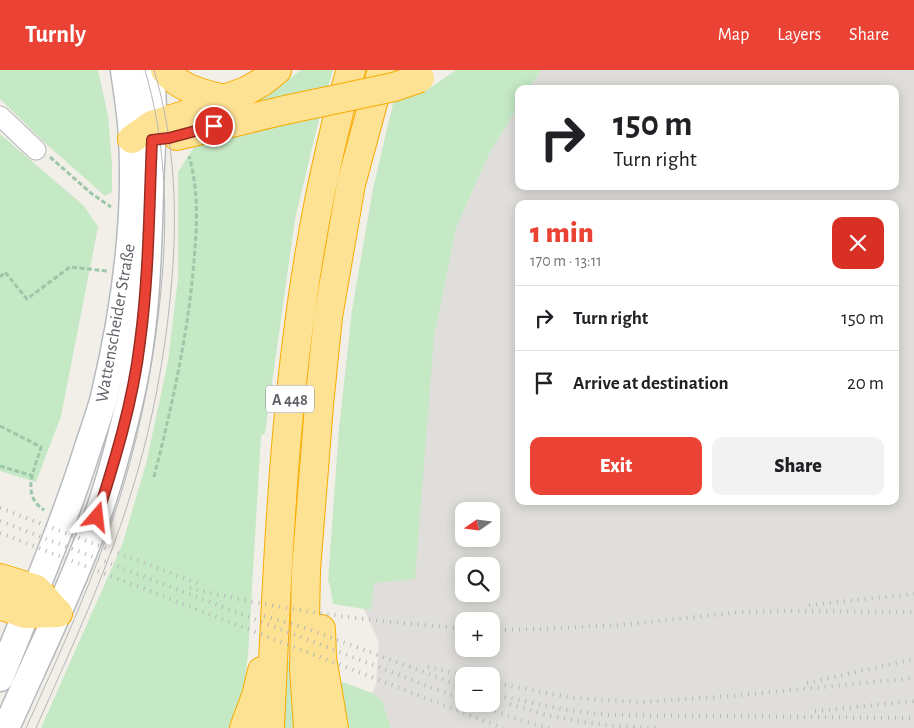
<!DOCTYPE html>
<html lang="en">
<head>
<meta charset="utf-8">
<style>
	:root { --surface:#fff; --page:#f2f2f2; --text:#202124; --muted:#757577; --line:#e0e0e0; --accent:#ea4335 }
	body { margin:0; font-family:"Alegreya Sans",sans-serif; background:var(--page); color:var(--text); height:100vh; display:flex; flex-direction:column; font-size:19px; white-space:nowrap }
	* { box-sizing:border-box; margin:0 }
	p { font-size:16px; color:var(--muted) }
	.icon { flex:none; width:28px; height:28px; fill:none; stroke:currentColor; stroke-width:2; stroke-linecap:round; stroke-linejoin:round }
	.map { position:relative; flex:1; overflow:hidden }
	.details { position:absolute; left:515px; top:130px; width:384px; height:305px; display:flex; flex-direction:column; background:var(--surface); border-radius:10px; box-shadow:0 2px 12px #0003 }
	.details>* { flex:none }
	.top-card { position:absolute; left:515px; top:15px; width:384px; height:105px; border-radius:10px; box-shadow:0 2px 12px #0003; background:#fff; color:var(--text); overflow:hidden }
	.needle { width:32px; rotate:256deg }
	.buttons { position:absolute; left:455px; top:432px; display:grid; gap:10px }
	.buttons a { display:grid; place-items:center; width:45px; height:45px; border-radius:10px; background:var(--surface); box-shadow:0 2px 12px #0003; font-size:25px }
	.pin { position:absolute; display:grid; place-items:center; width:42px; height:42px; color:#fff; margin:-21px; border:2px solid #fff; border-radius:50%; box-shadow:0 1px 5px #0007 }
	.me { position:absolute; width:55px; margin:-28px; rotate:17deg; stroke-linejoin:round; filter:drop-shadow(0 0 4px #0008) }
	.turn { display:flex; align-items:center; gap:18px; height:105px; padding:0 15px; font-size:22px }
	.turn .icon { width:65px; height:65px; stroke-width:2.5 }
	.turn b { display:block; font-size:35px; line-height:42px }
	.round { display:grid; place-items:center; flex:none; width:52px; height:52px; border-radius:10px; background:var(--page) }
	.headline { display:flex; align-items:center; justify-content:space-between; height:85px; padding:0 15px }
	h1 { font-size:30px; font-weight:800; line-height:38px; color:var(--accent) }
	.button { display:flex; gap:10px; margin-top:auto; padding:10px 15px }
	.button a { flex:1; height:58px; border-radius:10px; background:var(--accent); color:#fff; font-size:20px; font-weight:800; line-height:58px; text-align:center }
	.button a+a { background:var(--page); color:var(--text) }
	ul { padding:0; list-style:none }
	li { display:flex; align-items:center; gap:15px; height:65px; padding:0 15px; border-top:1px solid var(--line) }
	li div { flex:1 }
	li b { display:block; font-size:19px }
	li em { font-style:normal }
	header { display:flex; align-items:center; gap:30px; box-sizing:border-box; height:70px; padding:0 25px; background:var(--accent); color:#fff }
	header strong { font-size:24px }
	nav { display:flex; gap:28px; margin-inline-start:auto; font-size:18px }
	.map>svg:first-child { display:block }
	.industrial { fill:#e0deda; fill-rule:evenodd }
	.green { fill:#c5e8c5 }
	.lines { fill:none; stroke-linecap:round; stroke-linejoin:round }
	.minor-casing { stroke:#b5b8bc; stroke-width:21 }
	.secondary-casing { stroke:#b6babf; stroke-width:29 }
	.motorway-casing { stroke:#f9ab00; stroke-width:30 }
	.path { stroke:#9cc7a9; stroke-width:3; stroke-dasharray:5 2.5; stroke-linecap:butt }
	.minor { stroke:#fff; stroke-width:19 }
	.secondary { stroke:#fff; stroke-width:26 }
	.motorway { stroke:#fde293; stroke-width:28 }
	.tram { stroke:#b6b7b8; stroke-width:1 }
	.rail { stroke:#b6b7b8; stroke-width:4; stroke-dasharray:1 6; stroke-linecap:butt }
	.motorway-bridge-casing { stroke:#f9ab00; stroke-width:30; stroke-linecap:butt }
	.motorway-bridge { stroke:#fde293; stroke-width:28 }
	.route-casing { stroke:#982c22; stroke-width:12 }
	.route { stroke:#ea4335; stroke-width:9 }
	.labels { text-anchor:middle; stroke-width:4; stroke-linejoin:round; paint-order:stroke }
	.shield { fill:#fff; stroke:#8f9295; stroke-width:1 }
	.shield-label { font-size:16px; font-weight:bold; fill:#5f6368 }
	.street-label { font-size:18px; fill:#5f6368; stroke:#fff }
</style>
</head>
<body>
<header>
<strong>Turnly</strong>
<nav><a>Map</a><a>Layers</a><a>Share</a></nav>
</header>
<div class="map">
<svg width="914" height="658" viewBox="0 0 914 658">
	<rect width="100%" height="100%" fill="#f1efe8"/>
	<!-- industrial -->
	<path class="industrial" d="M541 0H914V658H391L382 631 372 623 376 615 379 573 364 539H371L373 513 434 267 456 158 490 82 519 35V116H895V19H529ZM519 134H895V431H519ZM464 441H491V469H464ZM464 496H491V524H464ZM464 551H491V579H464ZM464 606H491V634H464Z"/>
	<!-- green -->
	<g class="green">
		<polygon points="0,0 98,0 108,46 112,93 112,122 105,126 44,72 0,29"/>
		<polygon points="301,0 333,0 318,53 295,149 265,363 261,366 248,585 242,634 232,658 41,658 122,475 146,394 168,291 178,208 178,102 198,71 242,38 267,26"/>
		<polygon points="456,0 541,0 529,19 519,19 519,35 490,82 456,158 434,267 415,509 374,513 371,540 333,534 330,515 328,511 339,359 352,240 373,119 394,29 433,16"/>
		<polygon points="0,64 84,136 98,157 61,346 36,412 0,401"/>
		<polygon points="286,590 293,593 295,658 283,658"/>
		<polygon points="337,610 372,623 382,631 391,658 344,658"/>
	</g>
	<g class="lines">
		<!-- minor casing -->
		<g class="minor-casing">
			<polyline id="minor" points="0,46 36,80"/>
		</g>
		<!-- secondary casing -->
		<g class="secondary-casing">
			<g id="secondary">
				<path d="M0 608C31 530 64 454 89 374 94 359 100 343 104 327 124 243 137 154 132 68 131 45 127 22 124 0"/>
				<path d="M6 658C37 588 71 519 97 447 110 410 120 372 129 334 146 264 148 192 150 121 151 81 156 40 150 0"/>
			</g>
		</g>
		<!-- motorway casing -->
		<g class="motorway-casing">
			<g id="motorway">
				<path d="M165 0C180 19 201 23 224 29"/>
				<polyline points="177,66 285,40"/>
				<polyline points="132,69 152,55 201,40 224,29 246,21 262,12 277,0"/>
				<polyline points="0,508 36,519 58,543"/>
				<polyline points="0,535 25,544 58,543"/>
				<polyline points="321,559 322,588 334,658"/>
				<polyline points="244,658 256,626 262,601"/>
				<path d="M270 658C278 478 285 298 321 121 330 80 338 40 351 0"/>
				<polyline points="308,658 304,597 306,500 319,335 328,247 351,114 382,0"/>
			</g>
		</g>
		<!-- path -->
		<g class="path">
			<polyline points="50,87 92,124 111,137"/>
			<polyline points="0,207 5,202 27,229 70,197 107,201"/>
			<path d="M0 356 41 377C35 400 20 424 44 440"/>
			<polyline points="0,396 33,406"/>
			<path d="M154 407C172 336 188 265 194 191 197 156 199 121 189 86"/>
		</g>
		<!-- minor -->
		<use href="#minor" class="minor"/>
		<!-- secondary -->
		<use href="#secondary" class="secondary"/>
		<!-- motorway -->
		<use href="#motorway" class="motorway"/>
		<!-- tram -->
		<g class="tram">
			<path d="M26 658C61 581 96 504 121 424 142 354 156 282 162 209 168 138 165 69 145 0"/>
			<path d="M36 658C71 579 108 500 133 417 155 345 168 269 173 194 177 129 173 63 154 0"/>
		</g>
		<!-- rail -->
		<g class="rail">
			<polyline points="0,438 202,515"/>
			<polyline points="0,451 464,630"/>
			<polyline points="0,463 503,658"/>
			<path d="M190 518C279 540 372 552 464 558"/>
			<polyline points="809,535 914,524"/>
			<polyline points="264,546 297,555 464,617"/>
			<polyline points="491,560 541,559 621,555 742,542 788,541 914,542"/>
			<polyline points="428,597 467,606"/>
			<polyline points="491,612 572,628 642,632 731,626 914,608"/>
			<polyline points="807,613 914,589"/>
			<polyline points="491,624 566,640 610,645 914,648"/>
			<polyline points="475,634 526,652 549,658"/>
			<path d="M510 634C559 651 608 657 660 658"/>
			<polyline points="815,641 914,631"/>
		</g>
		<!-- motorway-bridge casing -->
		<g class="motorway-bridge-casing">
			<polyline id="motorway-bridge" points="285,40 394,17 420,8"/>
		</g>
		<!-- motorway-bridge -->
		<use href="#motorway-bridge" class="motorway-bridge"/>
	</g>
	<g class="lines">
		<!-- route casing -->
		<g class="route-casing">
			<path id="route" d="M97 447C115 390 133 332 140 272 149 205 149 138 152 70L169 68 214 56"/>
		</g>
		<!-- route -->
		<use href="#route" class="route"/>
	</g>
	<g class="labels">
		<!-- shield labels -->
		<rect class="shield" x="266" y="315.5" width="48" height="27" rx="4"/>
		<g class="shield-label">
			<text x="290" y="335">A 448</text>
		</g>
		<!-- street labels -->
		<g class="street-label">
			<text transform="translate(115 253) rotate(-80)" y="6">Wattenscheider Straße</text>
		</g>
	</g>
</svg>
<div class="buttons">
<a><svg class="needle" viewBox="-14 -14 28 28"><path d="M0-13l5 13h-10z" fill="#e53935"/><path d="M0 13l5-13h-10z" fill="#757577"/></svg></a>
<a><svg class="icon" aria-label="search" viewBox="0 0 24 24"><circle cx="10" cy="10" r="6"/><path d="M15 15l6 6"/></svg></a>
<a>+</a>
<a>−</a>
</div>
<div class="pin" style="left:214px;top:56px;background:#d93025"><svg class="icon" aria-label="arrive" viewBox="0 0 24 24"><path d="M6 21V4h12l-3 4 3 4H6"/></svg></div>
<svg class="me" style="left:97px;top:447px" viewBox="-20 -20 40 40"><path d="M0-17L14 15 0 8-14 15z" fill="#ea4335" stroke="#fff" stroke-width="4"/></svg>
<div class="top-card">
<div class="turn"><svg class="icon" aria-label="right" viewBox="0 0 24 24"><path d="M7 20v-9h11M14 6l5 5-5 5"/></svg><div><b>150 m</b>Turn right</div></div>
</div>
<section class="details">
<div class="headline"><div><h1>1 min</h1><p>170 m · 13:11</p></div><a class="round" style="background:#d93025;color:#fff"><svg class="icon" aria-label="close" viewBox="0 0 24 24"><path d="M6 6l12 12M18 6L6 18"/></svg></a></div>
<ul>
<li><svg class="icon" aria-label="right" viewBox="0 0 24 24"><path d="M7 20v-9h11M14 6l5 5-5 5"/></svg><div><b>Turn right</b></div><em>150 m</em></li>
<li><svg class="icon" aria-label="arrive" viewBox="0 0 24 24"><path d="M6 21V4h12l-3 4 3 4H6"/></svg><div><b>Arrive at destination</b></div><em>20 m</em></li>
</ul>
<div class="button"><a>Exit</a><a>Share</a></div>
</section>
</div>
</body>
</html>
